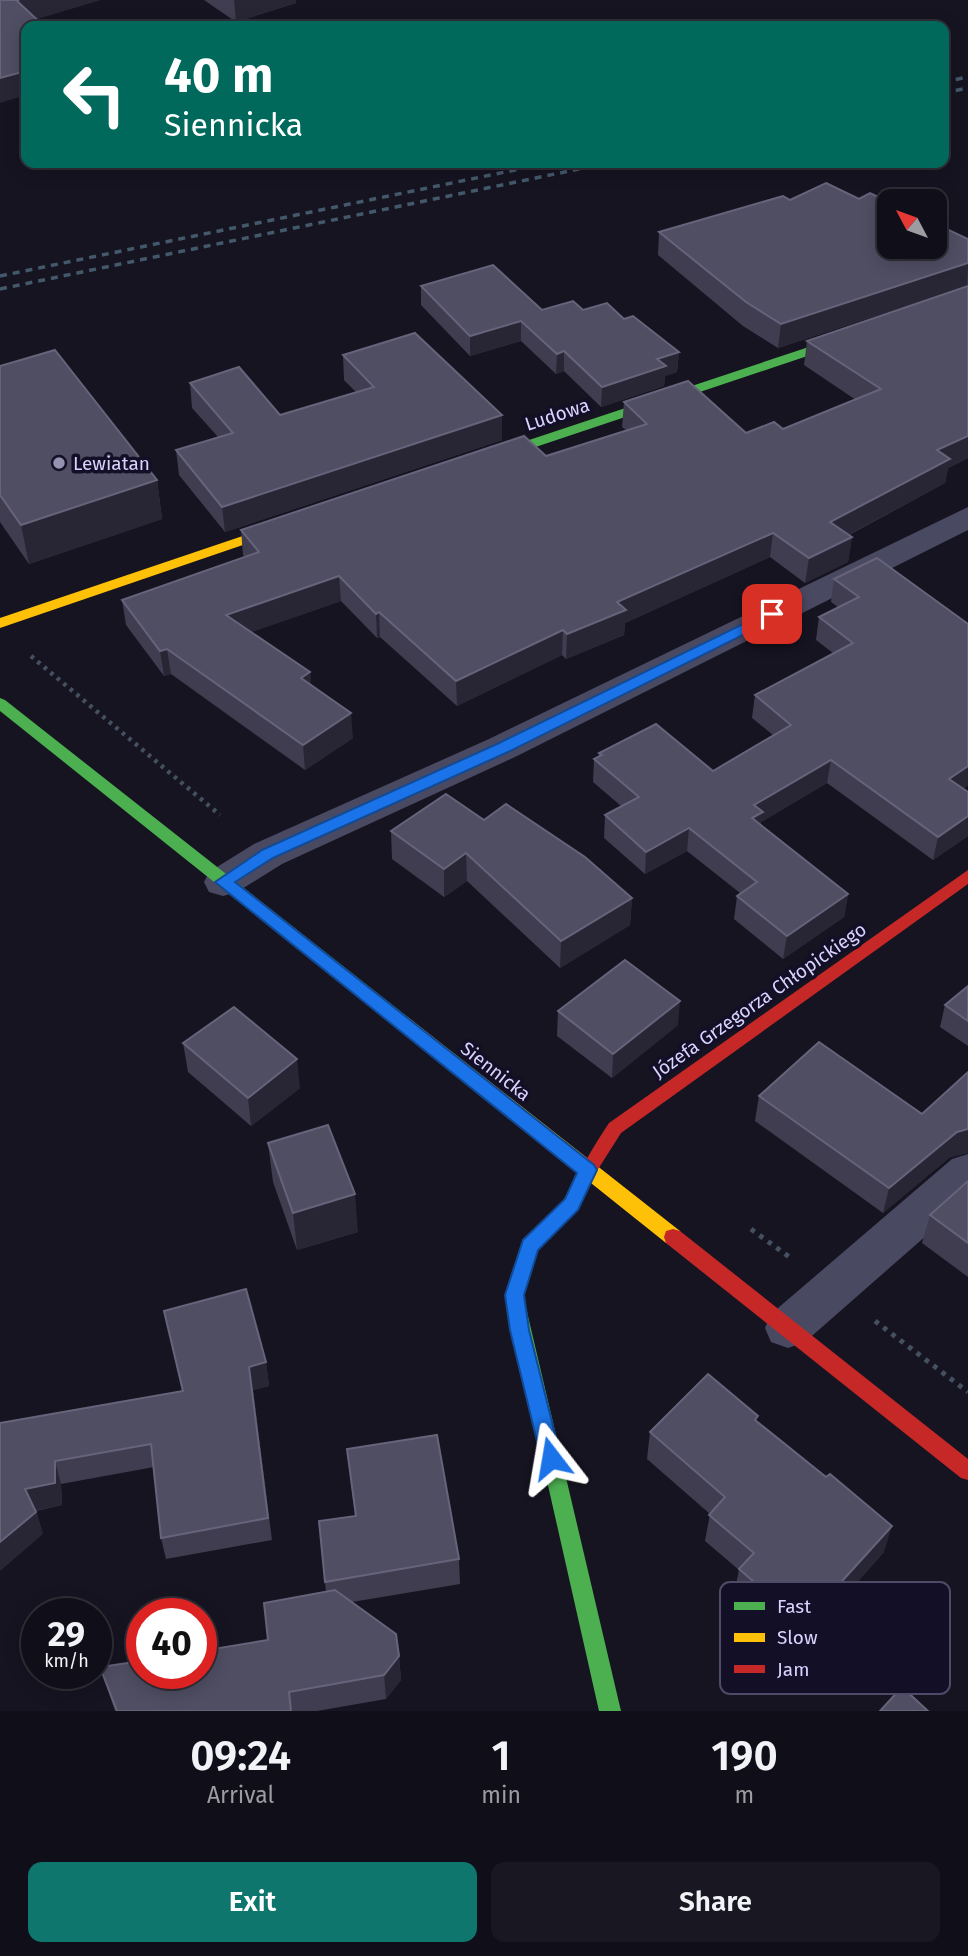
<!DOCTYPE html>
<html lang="en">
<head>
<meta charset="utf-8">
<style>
	:root { --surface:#100f19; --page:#191822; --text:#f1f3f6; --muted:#9c9ca2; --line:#302f38; --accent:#0f766e }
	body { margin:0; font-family:"Fira Sans",sans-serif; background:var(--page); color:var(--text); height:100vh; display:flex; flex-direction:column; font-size:26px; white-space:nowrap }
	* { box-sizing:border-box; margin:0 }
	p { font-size:23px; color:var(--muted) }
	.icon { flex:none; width:38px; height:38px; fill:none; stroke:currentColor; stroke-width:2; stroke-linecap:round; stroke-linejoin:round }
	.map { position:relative; height:1711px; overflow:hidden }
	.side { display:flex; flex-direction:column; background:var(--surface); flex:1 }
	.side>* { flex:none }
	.banner { position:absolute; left:21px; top:21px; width:928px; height:147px; border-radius:14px; box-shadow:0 4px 18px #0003,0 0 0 2px var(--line); background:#00695c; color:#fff; overflow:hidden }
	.needle { width:46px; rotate:311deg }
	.controls { position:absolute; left:877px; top:189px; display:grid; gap:14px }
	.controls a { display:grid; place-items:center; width:70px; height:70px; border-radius:14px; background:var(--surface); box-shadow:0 4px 18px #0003,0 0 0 2px var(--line); font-size:35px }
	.speed { position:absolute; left:21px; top:1598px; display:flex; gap:14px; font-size:35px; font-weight:700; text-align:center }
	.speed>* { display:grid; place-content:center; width:91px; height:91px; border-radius:50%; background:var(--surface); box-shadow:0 4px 18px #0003,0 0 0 2px var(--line); line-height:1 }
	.speed small { font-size:18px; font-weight:400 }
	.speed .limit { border:10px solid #d22; background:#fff; color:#111 }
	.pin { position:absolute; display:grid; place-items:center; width:60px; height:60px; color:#fff; margin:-30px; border-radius:14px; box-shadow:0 4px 10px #0006 }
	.me { position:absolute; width:77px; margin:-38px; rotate:346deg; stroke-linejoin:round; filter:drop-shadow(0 0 5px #0008) }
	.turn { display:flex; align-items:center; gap:24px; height:147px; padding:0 28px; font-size:32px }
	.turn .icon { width:91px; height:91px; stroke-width:2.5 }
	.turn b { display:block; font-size:49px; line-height:60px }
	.eta { display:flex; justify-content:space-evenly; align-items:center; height:119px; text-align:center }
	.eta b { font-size:42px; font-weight:600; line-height:49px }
	.button { display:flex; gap:14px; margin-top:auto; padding:14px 28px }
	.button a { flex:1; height:80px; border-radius:14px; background:var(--accent); color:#fff; font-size:28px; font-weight:600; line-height:80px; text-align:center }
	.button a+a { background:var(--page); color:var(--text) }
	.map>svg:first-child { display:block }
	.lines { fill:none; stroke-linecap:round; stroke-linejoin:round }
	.path-far1 { stroke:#44505f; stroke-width:4.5; stroke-dasharray:3.5 5; stroke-linecap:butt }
	.path { stroke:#44505f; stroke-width:5; stroke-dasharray:4.5 6; stroke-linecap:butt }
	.street { fill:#4a4962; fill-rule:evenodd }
	.fast { fill:#4caf50; fill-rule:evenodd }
	.slow { fill:#ffc107; fill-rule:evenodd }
	.jam { fill:#c62828; fill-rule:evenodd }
	.rail { stroke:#43596b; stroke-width:3.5; stroke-dasharray:7 6; stroke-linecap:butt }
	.wall { fill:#403d50 }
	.shaded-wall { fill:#282635 }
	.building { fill:#504e63; stroke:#66637b; stroke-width:2 }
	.route { fill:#1a73e8; stroke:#114b97; stroke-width:2 }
	.poi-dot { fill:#9591b1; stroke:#130f26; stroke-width:2.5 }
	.labels { text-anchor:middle; stroke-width:7; stroke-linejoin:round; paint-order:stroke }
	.street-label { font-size:19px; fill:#d9d4ff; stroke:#130f26 }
	.poi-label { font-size:19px; fill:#d9d4ff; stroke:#130f26; text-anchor:start }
	.key { fill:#130f26; stroke:#4e4a67; stroke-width:2 }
	.key-label { font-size:19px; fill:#d9d4ff }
</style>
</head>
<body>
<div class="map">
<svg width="968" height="1711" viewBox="0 0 968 1711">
	<rect width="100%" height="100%" fill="#161421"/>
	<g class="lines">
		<!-- path-far1 -->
		<polyline class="path-far1" points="31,656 220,815"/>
		<!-- path -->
		<g class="path">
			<polyline points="751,1229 792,1259"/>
			<polyline points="875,1321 968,1392"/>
		</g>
		<!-- street -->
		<g class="street">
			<polygon points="968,507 968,530 515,757 282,864 237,892 223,896 209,892 204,882 209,872 254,844 489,739"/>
			<polygon points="968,1154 968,1199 805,1342 788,1348 771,1342 765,1328 771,1314 952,1159"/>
		</g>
		<!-- fast -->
		<g class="fast">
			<polygon points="854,332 860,336 858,339 488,463 483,464 477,460 478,457"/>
			<polygon points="0,698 5,700 409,1018 411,1023 409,1028 397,1028 0,711"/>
			<polygon points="563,1205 569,1208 572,1213 538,1249 523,1295 621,1711 599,1711 505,1295 523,1239 557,1208"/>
		</g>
		<!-- slow -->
		<g class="slow">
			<polygon points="293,519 300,523 298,526 0,628 0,618"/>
			<polygon points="403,1016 409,1018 680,1231 682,1237 680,1243 673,1245 666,1243 397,1028 395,1023 397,1018"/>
		</g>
		<!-- jam -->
		<g class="jam">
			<path d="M968 870V884L621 1133 595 1174 578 1209 569 1218 563 1221 557 1218 554 1213C557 1206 563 1202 567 1195 580 1170 593 1147 609 1123Z"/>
			<polygon points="673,1229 680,1231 968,1459 968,1480 961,1478 666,1243 664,1237 666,1231"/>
		</g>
		<!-- rail -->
		<g class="rail">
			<polyline points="943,82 968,77"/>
			<polyline points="943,93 968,88"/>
			<polyline points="0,276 549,163"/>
			<polyline points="0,289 608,163"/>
		</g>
	</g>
	<!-- wall -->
	<g class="wall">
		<polygon points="204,0 296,0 296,3 236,22"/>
		<polygon points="859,199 968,239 968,458 948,468 945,483 849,535 852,537 848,562 805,583 770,557 625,623 624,635 566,659 562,655 457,706 380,637 377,638 341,601 251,632 310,672 311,686 353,738 305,770 171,674 164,676 126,625 122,600 245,557 243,555 241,530 546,456 626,430 622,427 624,402 746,433 783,429 856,400 804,365 807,341 967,286 778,348 743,326 658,255 659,232 790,200"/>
		<polygon points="421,286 542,310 583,310 624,319 679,352 677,372 665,376 664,386 601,407 564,371 556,374 521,341 470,356 421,305"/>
		<polygon points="343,355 502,440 225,532 179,475 176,450 218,437 192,408 190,383 280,415 356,392 344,380"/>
		<polygon points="0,366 157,480 162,519 29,564 0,522"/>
		<polygon points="877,558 968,785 963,789 968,792 968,836 933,860 827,783 761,822 761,825 848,894 844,917 783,959 734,919 737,896 740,893 687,851 645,874 604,838 605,815 621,806 593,782 594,759 598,757 599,753 713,771 773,735 752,718 755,695 833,653 816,640 819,617 838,607 831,602 834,579"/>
		<polygon points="484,820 632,898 630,925 560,968 467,881 444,897 392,859 391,831"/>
		<polygon points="968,986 968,1046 940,1027 945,1005"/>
		<polygon points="558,1011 678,1025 612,1078 557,1036"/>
		<polygon points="183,1043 300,1088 251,1126 188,1072"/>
		<polygon points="968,1072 968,1153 950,1157 883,1213 755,1121 759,1096 922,1114"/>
		<polygon points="268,1143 358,1232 297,1250 273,1182"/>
		<polygon points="968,1181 968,1277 922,1243 930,1215"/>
		<polygon points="164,1311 266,1362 269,1386 253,1390 272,1540 166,1559 161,1538 154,1467 61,1484 62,1505 36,1511 43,1534 0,1423 182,1391"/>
		<polygon points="757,1422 884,1552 808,1637 795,1626 784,1637 734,1594 739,1570 705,1541 710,1514 647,1459 650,1432"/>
		<polygon points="347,1449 459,1559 460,1584 352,1602 399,1656 401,1680 386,1699 317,1711 115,1711 100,1667 268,1640 326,1592 319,1521 355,1516"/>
	</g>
	<!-- shaded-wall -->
	<g class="shaded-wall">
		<polygon points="19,0 101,0 21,24 17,1"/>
		<polygon points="234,0 296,0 296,3 236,22"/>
		<polygon points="26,71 26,95 0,103 0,78"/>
		<polygon points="968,263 967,286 778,348 781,324"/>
		<polygon points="521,321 521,341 470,356 470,336"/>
		<polygon points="564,351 564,371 556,374 557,354"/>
		<polygon points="679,352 677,372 665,376 664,386 601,407 602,387 657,359"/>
		<polygon points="502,415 502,440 225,532 222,507"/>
		<polygon points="968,436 968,458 948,468 945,483 827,546 830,522 937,450"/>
		<polygon points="157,480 162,519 29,564 21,525"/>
		<polygon points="773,533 770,557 625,623 624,635 566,659 567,634 617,602"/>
		<polygon points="852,537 848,562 805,583 809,558"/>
		<polygon points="339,576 341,601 229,640 226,615"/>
		<polygon points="379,612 380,637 377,638 376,614"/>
		<polygon points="563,630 562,655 457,706 456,681"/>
		<polygon points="167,649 171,674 164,676 160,651"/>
		<polygon points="310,672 312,697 301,678"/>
		<polygon points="351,713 353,738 305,770 303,745"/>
		<polygon points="831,760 827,783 761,822 760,835 749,841 754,805"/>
		<polygon points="968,766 968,785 944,802 949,779"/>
		<polygon points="968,816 968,836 933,860 938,837"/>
		<polygon points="689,828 687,851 645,874 646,852"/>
		<polygon points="466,853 467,881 444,897 444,869"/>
		<polygon points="848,894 844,917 783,959 787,936"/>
		<polygon points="632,898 630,925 560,968 561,941"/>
		<polygon points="680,1001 678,1025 612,1078 613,1054"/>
		<polygon points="297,1059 300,1088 251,1126 248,1098"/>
		<polygon points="968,1129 968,1153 950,1157 883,1213 889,1188 957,1132"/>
		<polygon points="355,1194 358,1232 297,1250 293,1213"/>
		<polygon points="266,1362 269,1386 253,1390 272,1540 249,1367"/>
		<polygon points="55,1461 61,1484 62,1505 33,1511 25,1489"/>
		<polygon points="36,1512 43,1534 0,1571 0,1542"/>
		<polygon points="892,1526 884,1552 808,1637 814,1612"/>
		<polygon points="801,1601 795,1626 784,1637 790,1613"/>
		<polygon points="399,1656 401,1680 386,1699 384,1675"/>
	</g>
	<!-- building -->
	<g class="building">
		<polygon points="0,0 19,0 17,1 44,26 26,26 26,71 0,78"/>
		<polygon points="826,183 859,199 870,193 889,202 889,247 934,247 934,223 968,239 968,263 781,324 746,302 659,232 783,196 790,200"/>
		<polygon points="493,265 542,310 573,301 583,310 607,303 624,319 633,316 679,352 657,359 666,366 602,387 564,351 557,354 521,321 470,336 421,286"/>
		<polygon points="968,286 968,436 937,450 950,459 830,522 852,537 809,558 773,533 617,602 626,610 567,634 563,630 456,681 379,612 376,614 339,576 226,615 310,672 301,678 351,713 303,745 167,649 160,651 122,600 259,552 241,530 524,436 546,456 647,424 624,402 688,381 746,433 774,422 783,429 881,389 807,341"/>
		<polygon points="415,333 502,415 222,507 176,450 233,433 190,383 239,367 280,415 374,387 343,355"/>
		<polygon points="55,350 157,480 21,525 0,495 0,366"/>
		<polygon points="877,558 968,624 968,766 949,779 968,792 968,816 938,837 831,760 754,805 763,812 752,818 848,894 787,936 737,896 757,882 689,828 646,852 605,815 639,797 594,759 602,755 599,753 656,724 713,771 791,725 755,695 853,643 819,617 859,597 834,579"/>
		<polygon points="446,794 484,820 506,804 585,857 632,898 561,941 466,853 444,869 391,831"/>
		<polygon points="625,960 680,1001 613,1054 558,1011"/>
		<polygon points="968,986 968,1021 945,1005"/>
		<polygon points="234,1007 297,1059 248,1098 183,1043"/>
		<polygon points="819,1042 922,1114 968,1072 968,1129 957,1132 889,1188 759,1096"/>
		<polygon points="328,1125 355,1194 293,1213 268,1143"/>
		<polygon points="968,1181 968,1243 930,1215"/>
		<polygon points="246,1289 266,1362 249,1367 268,1518 161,1538 151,1444 55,1461 55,1483 25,1489 36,1512 0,1542 0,1423 183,1391 164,1311"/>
		<polygon points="708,1374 758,1416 755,1420 826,1477 830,1474 892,1526 814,1612 801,1601 790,1613 739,1569 754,1553 709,1515 725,1497 650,1432"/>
		<polygon points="437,1435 459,1559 325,1582 319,1521 356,1516 347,1449"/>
		<polygon points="335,1590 396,1634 399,1656 384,1675 289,1692 291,1711 117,1711 100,1667 142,1661 142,1673 201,1673 201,1651 268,1640 264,1603"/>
		<polygon points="902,1687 928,1711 880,1711"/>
	</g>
	<!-- route -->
	<polygon class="route" points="772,610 777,611 777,618 508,752 273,858 235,882 594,1165 597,1170 578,1210 538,1250 524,1295 529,1330 561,1458 558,1465 551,1468 544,1465 541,1458 510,1330 505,1295 523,1240 565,1199 577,1173 215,882 262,850 497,744"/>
	<!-- markers -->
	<circle class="poi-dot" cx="59" cy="463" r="7"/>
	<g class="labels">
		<!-- street labels -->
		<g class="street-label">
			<text transform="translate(557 414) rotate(-18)" y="7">Ludowa</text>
			<text transform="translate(759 1000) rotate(-35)" y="7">Józefa Grzegorza Chłopickiego</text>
			<text transform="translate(496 1071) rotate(38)" y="7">Siennicka</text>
		</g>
		<!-- poi labels -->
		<g class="poi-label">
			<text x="73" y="470">Lewiatan</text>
		</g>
	</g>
	<!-- legend -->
	<rect x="720" y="1582" width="230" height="112" rx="10" class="key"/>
	<rect x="734" y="1602" width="31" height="8" fill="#4caf50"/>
	<rect x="734" y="1633" width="31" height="9" fill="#ffc107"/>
	<rect x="734" y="1665" width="31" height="8" fill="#c62828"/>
	<g class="key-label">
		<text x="777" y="1613">Fast</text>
		<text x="777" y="1644">Slow</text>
		<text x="777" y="1676">Jam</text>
	</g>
</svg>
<div class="controls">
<a><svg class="needle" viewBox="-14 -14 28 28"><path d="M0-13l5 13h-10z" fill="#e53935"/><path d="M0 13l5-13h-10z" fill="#9c9ca2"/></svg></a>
</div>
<div class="speed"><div>29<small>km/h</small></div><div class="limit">40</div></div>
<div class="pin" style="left:772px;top:614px;background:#d93025"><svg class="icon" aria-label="arrive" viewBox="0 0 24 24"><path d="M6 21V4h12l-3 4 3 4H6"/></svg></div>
<svg class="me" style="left:551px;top:1458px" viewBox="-20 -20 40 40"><path d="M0-17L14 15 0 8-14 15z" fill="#1a73e8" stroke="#fff" stroke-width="4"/></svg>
<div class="banner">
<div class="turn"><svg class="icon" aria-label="left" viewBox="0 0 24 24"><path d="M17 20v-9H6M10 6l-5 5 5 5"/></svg><div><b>40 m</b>Siennicka</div></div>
</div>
</div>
<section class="side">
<div class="eta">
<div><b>09:24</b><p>Arrival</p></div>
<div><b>1</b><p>min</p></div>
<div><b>190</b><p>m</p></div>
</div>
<div class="button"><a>Exit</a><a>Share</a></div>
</section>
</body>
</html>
